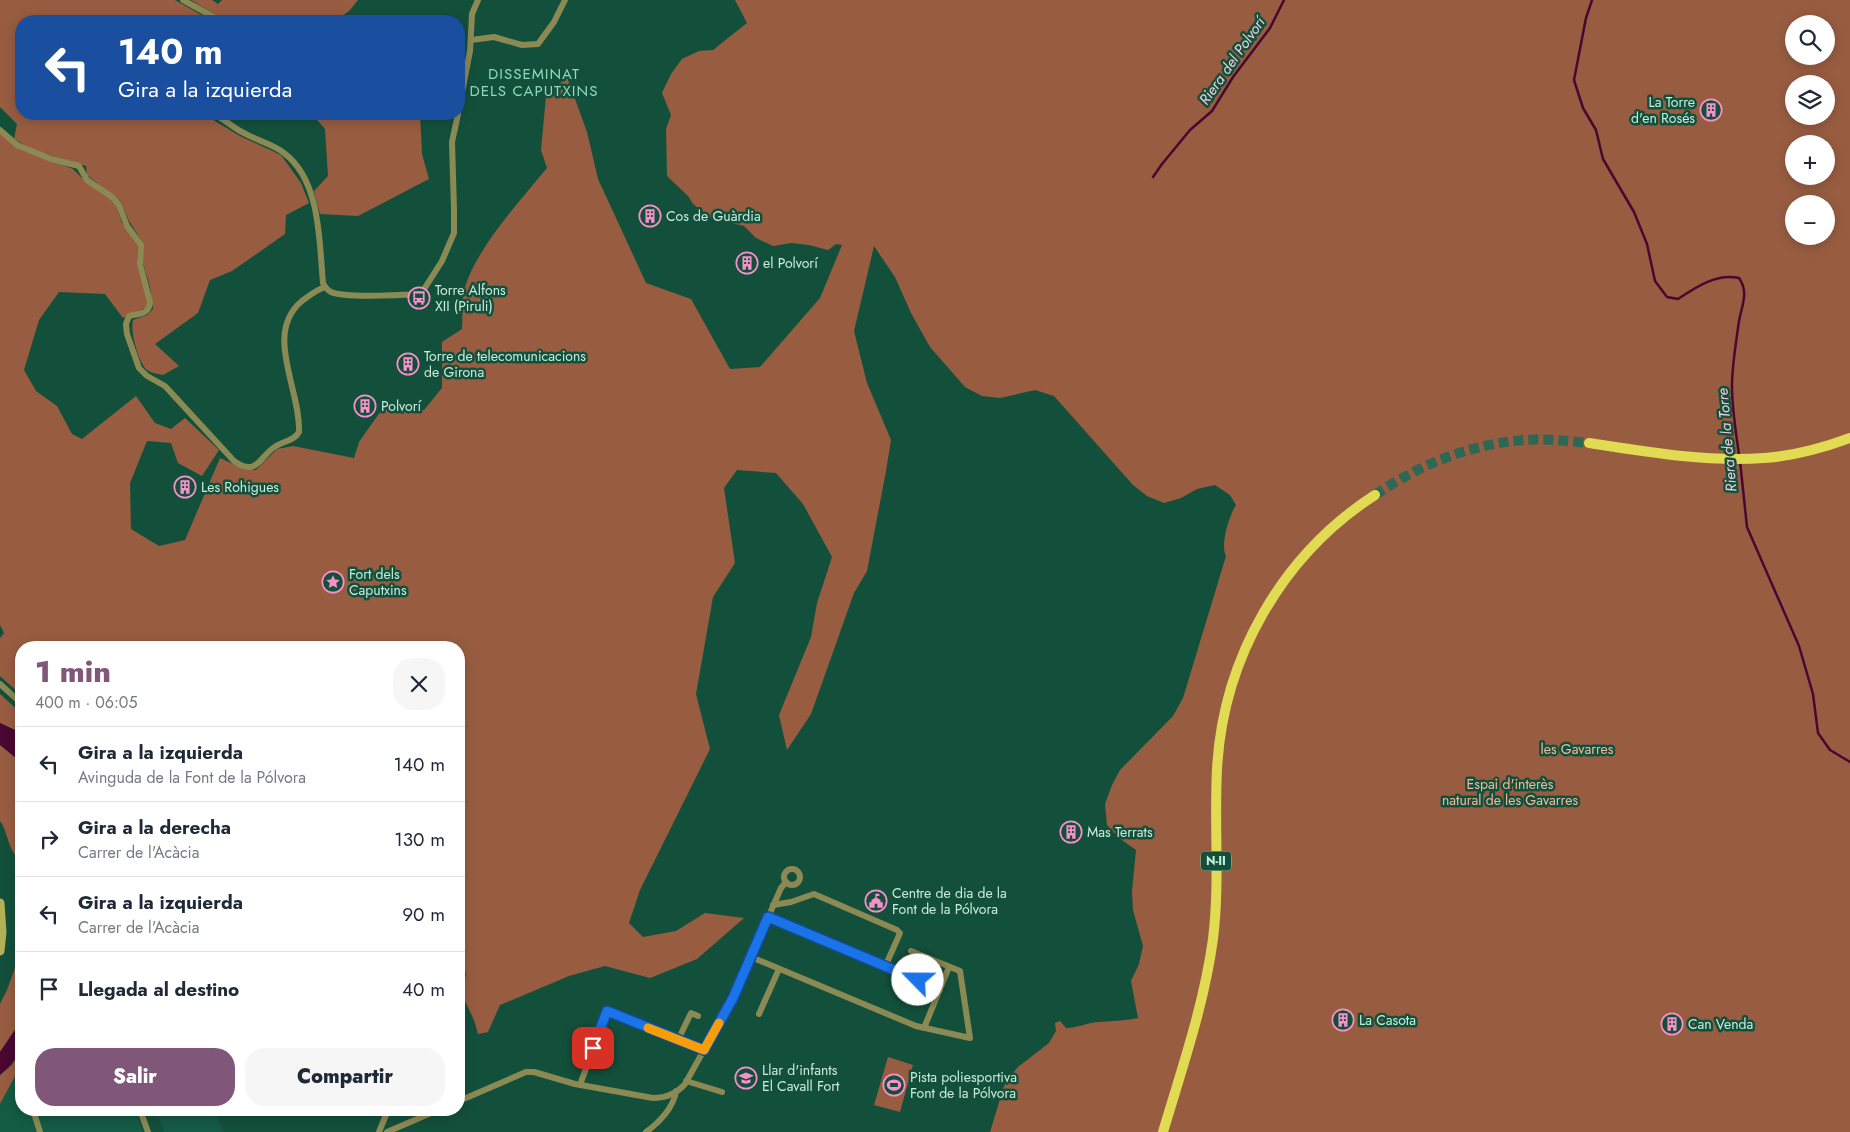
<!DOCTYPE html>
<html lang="es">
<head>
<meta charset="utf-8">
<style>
	:root { --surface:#fff; --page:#f6f6f7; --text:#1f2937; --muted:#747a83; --line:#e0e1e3; --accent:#815779 }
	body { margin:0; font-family:Jost,sans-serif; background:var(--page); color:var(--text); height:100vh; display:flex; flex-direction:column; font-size:19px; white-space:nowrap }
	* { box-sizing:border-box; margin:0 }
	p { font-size:16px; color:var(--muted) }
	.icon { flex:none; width:28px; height:28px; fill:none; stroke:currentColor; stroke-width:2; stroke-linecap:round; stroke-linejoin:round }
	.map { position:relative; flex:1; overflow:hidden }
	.side { position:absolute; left:15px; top:641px; width:450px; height:475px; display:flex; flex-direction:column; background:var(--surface); border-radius:20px; box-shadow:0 2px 12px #0003 }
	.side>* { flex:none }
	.hud { position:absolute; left:15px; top:15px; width:450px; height:105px; border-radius:20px; box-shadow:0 2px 12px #0003; background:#1a4fa0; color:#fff; overflow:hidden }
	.fabs { position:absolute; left:1785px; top:15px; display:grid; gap:10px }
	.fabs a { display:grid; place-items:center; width:50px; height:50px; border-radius:50%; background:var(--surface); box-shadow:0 2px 12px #0003; font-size:25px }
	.pin { position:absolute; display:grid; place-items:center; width:42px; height:42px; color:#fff; margin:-21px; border-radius:10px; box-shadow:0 2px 8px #0006 }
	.me { position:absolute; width:55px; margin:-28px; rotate:293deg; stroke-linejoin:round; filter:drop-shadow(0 0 4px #0008) }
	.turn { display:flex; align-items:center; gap:18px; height:105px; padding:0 20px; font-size:22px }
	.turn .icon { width:65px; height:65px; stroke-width:2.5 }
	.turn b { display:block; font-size:35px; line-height:42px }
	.round { display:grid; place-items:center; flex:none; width:52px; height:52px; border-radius:20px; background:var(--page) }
	.overview { display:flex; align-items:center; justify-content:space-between; height:85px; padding:0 20px }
	h1 { font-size:30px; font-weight:800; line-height:38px; color:var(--accent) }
	.action { display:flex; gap:10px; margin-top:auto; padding:10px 20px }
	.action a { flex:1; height:58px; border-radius:20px; background:var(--accent); color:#fff; font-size:20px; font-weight:800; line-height:58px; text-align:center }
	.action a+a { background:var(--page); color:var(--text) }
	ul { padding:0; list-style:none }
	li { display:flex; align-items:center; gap:15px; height:75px; padding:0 20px; border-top:1px solid var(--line) }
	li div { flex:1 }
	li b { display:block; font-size:19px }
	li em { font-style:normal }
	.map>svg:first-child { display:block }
	.built { fill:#145b44 }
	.green { fill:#985d41; fill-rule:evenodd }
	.water { fill:#490732 }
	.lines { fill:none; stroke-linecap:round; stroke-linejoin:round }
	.stream { stroke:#490732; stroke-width:2.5 }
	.trunk-tunnel { stroke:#2e6754; stroke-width:10; stroke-dasharray:10 5; stroke-linecap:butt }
	.minor { stroke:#8c8a54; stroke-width:6 }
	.secondary { stroke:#b4b056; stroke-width:9 }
	.trunk { stroke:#e1da53; stroke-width:10 }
	.route-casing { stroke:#114b97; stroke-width:12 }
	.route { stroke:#1a73e8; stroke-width:9 }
	.slow { stroke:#f59e0b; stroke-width:9 }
	.labels { text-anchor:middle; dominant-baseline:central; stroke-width:5; stroke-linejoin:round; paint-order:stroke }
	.shield { fill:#13503c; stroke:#92bdac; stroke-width:1 }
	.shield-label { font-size:12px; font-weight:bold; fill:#c8ecdc }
	.poi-label { font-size:14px; fill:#c8ecdc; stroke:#13503c; text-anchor:start }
	.park-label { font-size:14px; fill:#f7b99c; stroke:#13503c }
	.water-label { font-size:15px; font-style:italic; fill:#f6cce1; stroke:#13503c }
	.neighbourhood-label { font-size:15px; letter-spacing:1px; fill:#8dd9b9; stroke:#13503c }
</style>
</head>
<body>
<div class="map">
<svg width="1850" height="1132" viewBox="0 0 1850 1132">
	<rect width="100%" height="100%" fill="#13503c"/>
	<!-- built -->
	<g class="built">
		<path d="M21 1065V1110H135L143 1132H0V1104Z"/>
		<path d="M156 1110H214L224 1132H164Z"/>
	</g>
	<!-- green -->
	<g class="green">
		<path d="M0 0H175L212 21H21V114H203L240 136 281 155 301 183 309 203 286 215 285 234 232 271 210 280 198 313 155 344 179 366 163 375C158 374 151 373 147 370 138 362 130 331 133 320L147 315 153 309 150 287 143 263V243L129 221 121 202 87 175 86 166C62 159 34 152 14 139L17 124 0 107Z"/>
		<path d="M191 0H212L218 4 222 0H358L350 10 336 21H226Z"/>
		<path d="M735 0H1850V1132H990L1004 1086 1008 1079 1018 1067 1049 1043 1056 1031 1055 1023 1060 1021 1066 1028C1077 1028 1087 1023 1098 1022 1111 1021 1125 1021 1138 1018L1131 981 1139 964 1143 946 1133 910 1132 891 1136 850 1119 838 1107 825 1105 804 1112 785 1120 770 1173 716 1183 698 1226 556C1220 545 1229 516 1236 505L1230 495 1215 485 1197 489 1181 498 1164 503 1147 496 1133 485 1054 396 1035 390 1000 398 982 396 965 387 930 347 911 313 895 277 874 246 854 331 867 383 891 440 886 471 867 571 854 593 811 714 787 750 779 715 811 637 817 603 832 557 803 504 776 473 737 470 724 488 735 563 713 597 696 694 710 749 640 890 629 923 643 937 676 931 705 913 744 918 697 959 650 978 605 966 569 976 500 1005 488 1032 478 1034 474 1020 462 995 466 974 463 966 459 964V648H21V695L0 676V638L4 633 0 625V133L18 148 73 169 85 181 110 199 117 207 122 223 138 244 137 261 147 300V307L123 318 105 294 59 292 39 320 24 370 36 391 57 406 72 434 82 439 136 396 155 423 171 429 185 418 219 450 202 476 178 463 171 443 147 441 130 483 131 529 159 546 185 540 220 458 246 470H256L277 449 293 446 354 458 359 442 383 408 424 410 442 388V342L462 329C463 316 461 300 465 287 478 246 520 201 547 168L541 150 546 96 567 77 587 132 598 179 646 283 691 299 730 369 760 367 820 298 842 245 836 244 828 250 809 245 791 243 773 246 756 238 744 226 711 218 693 204 688 196 667 176 666 129 671 115 662 93 671 74 682 59 699 51 713 50 747 23ZM1794 24H1826V56H1794ZM1794 84H1826V116H1794ZM1794 144H1826V176H1794ZM1794 204H1826V236H1794Z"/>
		<path d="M312 114H420L422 154 429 179 358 216 320 214 314 191 328 176 325 129Z"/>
		<path d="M0 694 21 713V733L0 723Z"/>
		<path d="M0 745 21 762V860C7 851 9 833 0 821Z"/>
		<path d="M17 967 21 969V1021L0 1052V1004L7 990 15 968Z"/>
		<path d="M21 1048V1065L0 1104V1075L12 1065Z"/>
		<path d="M888 1057 913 1065 900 1112 874 1105Z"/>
	</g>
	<!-- water -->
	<g class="water">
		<path d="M0 723 21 733V762L0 745Z"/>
		<path d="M21 1021C21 1049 22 1056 0 1075V1052Z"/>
	</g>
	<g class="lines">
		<!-- stream -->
		<g class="stream">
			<path d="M1592 0 1586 18 1574 80 1583 108 1596 130 1603 159 1634 212 1647 244 1655 281 1667 297 1678 299C1696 287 1717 273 1739 278 1749 292 1742 305 1739 321 1736 343 1732 365 1732 386 1732 410 1736 432 1739 455"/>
			<path d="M1153 177 1162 164 1190 130 1212 111 1233 77 1270 28 1284 0"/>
			<path d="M1740 461 1747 527 1799 646 1813 694 1818 733 1830 750 1850 762"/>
		</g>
		<!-- trunk-tunnel -->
		<path class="trunk-tunnel" d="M1375 495C1419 465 1470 444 1524 440 1545 438 1567 441 1589 443"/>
		<!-- minor -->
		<g class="minor">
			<path d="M183 0 221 21"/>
			<path d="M471 40 494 37 522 45 538 44 554 22 565 0"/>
			<path d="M459 108 470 51 472 14 478 0"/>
			<path d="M213 114C225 119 234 129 246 134 258 141 273 144 284 153 321 181 319 241 323 283 325 287 327 290 331 292 344 298 403 295 421 294L442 261 454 233V210L452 142 458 114"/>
			<path d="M0 130 17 145 51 159 79 166 87 180 112 197 119 205 127 226 141 245 140 264 150 302C149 315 139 313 129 316L126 324 127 334 139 368 147 376 165 386 234 461C258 478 260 455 276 446 284 441 294 441 299 432 301 390 263 333 302 301 310 295 316 290 325 287"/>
			<path d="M0 684 21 703"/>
			<circle cx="792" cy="877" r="8"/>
			<path d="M773 905 791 902 814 894 897 930 900 933 885 967"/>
			<path d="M768 917 940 990"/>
			<path d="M751 957 916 1026 970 1038 960 971 911 951"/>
			<path d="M759 1014 779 969"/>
			<path d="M459 1026 461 1032 459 1035"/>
			<path d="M924 1028 949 967"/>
			<path d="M678 1040 691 1013 698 1016"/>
			<path d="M686 1081 722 1092"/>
			<path d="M580 1085 607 1011 704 1050"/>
			<path d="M459 1101 526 1072H534L575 1084 653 1098C665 1098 677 1093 685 1084L733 998 781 888 786 882"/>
			<path d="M33 1110 40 1132"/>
			<path d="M140 1110 148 1132"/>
			<path d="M379 1132 388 1110"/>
			<path d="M387 1132 438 1110"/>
			<path d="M646 1132C659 1123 674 1107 676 1091"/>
		</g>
		<!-- secondary -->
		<path class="secondary" d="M0 903 2 932 0 951"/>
		<!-- trunk -->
		<g class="trunk">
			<path d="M1589 443C1647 452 1705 462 1764 458 1793 456 1823 448 1850 438"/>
			<path d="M1163 1132C1182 1068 1204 1005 1213 939 1220 883 1214 825 1217 769 1223 658 1282 555 1375 495"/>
		</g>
	</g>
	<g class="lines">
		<!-- route casing -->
		<g class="route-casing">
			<path id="route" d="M593 1048 607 1011 704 1050 733 998 768 917 918 980"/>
		</g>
		<!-- route -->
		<use href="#route" class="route"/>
		<!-- slow -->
		<path class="slow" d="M648 1028 704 1050 719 1023"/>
	</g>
	<!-- icons -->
	<defs>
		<g id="building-ring" transform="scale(1.125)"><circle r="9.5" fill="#13503c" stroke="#f990ca" stroke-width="1.5"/><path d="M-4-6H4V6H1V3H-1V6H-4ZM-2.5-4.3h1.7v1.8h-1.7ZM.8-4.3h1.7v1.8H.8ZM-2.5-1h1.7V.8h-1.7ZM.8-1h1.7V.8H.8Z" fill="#f990ca"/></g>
		<g id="bus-ring" transform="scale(1.125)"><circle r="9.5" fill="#13503c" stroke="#f990ca" stroke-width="1.5"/><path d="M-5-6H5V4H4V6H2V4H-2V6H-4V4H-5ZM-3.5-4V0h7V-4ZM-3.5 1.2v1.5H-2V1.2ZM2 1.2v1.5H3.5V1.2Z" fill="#f990ca"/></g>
		<g id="sight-ring" transform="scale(1.125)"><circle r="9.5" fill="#13503c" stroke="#f990ca" stroke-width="1.5"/><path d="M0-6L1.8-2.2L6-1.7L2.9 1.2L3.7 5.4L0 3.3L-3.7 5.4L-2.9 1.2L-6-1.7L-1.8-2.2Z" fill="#f990ca"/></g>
		<g id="civic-ring" transform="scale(1.125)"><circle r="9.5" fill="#13503c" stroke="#f990ca" stroke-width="1.5"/><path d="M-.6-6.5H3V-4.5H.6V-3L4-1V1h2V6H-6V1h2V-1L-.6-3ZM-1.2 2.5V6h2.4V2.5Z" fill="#f990ca"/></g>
		<g id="school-ring" transform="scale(1.125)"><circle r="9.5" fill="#13503c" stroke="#f990ca" stroke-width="1.5"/><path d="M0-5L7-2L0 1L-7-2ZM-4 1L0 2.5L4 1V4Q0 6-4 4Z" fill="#f990ca"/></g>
		<g id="stadium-ring" transform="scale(1.125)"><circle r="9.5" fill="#13503c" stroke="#f990ca" stroke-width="1.5"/><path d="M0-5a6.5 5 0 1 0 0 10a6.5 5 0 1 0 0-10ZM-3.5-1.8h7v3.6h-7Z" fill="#f990ca"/></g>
	</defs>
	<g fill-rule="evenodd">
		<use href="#building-ring" x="1711" y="110"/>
		<use href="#building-ring" x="650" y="216"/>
		<use href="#building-ring" x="747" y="263"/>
		<use href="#bus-ring" x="419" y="298"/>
		<use href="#building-ring" x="408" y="364"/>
		<use href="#building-ring" x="365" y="406"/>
		<use href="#building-ring" x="185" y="487"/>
		<use href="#sight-ring" x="333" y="582"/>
		<use href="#building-ring" x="1071" y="832"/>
		<use href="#civic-ring" x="876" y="901"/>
		<use href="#building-ring" x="1343" y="1020"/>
		<use href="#building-ring" x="1672" y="1024"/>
		<use href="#school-ring" x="746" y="1078"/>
		<use href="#stadium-ring" x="894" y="1085"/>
	</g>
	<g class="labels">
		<!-- shield labels -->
		<rect class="shield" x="1201" y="851.5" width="30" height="19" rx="4"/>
		<g class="shield-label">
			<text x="1216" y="861">N-II</text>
		</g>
		<!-- poi labels -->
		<g class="poi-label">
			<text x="1695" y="102" text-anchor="end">La Torre<tspan x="1695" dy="16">d'en Rosés</tspan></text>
			<text x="666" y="216">Cos de Guàrdia</text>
			<text x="763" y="263">el Polvorí</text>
			<text x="435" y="290">Torre Alfons<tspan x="435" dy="16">XII (Piruli)</tspan></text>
			<text x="424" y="356">Torre de telecomunicacions<tspan x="424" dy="16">de Girona</tspan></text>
			<text x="381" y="406">Polvorí</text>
			<text x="201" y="487">Les Rohigues</text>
			<text x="349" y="574">Fort dels<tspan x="349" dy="16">Caputxins</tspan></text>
			<text x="1087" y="832">Mas Terrats</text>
			<text x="892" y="893">Centre de dia de la<tspan x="892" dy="16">Font de la Pólvora</tspan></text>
			<text x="1359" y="1020">La Casota</text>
			<text x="1688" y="1024">Can Venda</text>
			<text x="762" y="1070">Llar d'infants<tspan x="762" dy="16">El Cavall Fort</tspan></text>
			<text x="910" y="1077">Pista poliesportiva<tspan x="910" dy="16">Font de la Pólvora</tspan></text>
		</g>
		<!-- park labels -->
		<g class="park-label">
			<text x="1577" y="749">les Gavarres</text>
			<text x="1510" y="784">Espai d'interès<tspan x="1510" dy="16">natural de les Gavarres</tspan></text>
		</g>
		<!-- water labels -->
		<g class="water-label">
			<text transform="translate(1232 61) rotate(-55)">Riera del Polvorí</text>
			<text transform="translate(1727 440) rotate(-95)">Riera de la Torre</text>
		</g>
		<!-- neighbourhood labels -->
		<g class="neighbourhood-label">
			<text x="534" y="74">DISSEMINAT<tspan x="534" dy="17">DELS CAPUTXINS</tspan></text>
		</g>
	</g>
</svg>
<div class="fabs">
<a><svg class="icon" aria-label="search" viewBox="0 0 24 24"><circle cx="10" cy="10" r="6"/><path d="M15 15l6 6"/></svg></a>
<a><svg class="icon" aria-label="layers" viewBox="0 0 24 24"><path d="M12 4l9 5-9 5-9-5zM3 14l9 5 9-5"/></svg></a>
<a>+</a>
<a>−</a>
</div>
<div class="pin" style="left:593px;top:1048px;background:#d93025"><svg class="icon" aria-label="arrive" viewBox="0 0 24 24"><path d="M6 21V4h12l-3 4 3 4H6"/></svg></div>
<svg class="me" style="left:918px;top:980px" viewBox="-20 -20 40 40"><circle r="19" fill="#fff"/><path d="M0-13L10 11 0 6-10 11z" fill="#1a73e8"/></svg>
<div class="hud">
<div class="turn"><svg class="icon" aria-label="left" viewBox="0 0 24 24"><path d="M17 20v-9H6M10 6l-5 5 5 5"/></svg><div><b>140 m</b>Gira a la izquierda</div></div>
</div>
<section class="side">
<div class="overview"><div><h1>1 min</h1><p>400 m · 06:05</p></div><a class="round"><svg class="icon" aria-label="close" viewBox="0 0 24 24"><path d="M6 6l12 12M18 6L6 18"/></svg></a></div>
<ul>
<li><svg class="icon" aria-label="left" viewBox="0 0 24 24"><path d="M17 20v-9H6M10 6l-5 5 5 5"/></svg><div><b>Gira a la izquierda</b><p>Avinguda de la Font de la Pólvora</p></div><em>140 m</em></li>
<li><svg class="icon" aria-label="right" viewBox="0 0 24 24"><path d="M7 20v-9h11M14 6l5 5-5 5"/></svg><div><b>Gira a la derecha</b><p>Carrer de l'Acàcia</p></div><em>130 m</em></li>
<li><svg class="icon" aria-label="left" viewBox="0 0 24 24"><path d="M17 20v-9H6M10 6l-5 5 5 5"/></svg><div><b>Gira a la izquierda</b><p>Carrer de l'Acàcia</p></div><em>90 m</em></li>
<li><svg class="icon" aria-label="arrive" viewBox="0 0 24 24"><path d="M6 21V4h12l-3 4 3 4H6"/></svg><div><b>Llegada al destino</b></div><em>40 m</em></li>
</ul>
<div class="action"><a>Salir</a><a>Compartir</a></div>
</section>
</div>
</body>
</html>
